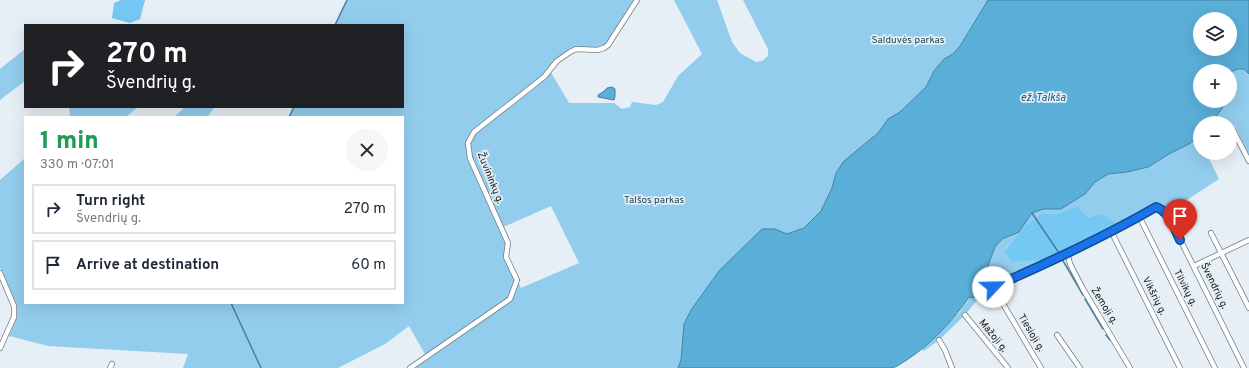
<!DOCTYPE html>
<html lang="en">
<head>
<meta charset="utf-8">
<style>
	:root { --surface:#fff; --page:#f6f6f7; --text:#1f2937; --muted:#747a83; --line:#e0e1e3 }
	body { margin:0; font-family:Overpass,sans-serif; background:var(--page); color:var(--text); height:100vh; display:flex; flex-direction:column; font-size:15px; white-space:nowrap }
	* { box-sizing:border-box; margin:0 }
	p { font-size:13px; color:var(--muted) }
	.icon { flex:none; width:22px; height:22px; fill:none; stroke:currentColor; stroke-width:2; stroke-linecap:round; stroke-linejoin:round }
	.map { position:relative; flex:1; overflow:hidden }
	.drawer { position:absolute; left:24px; top:116px; width:380px; height:188px; display:flex; flex-direction:column; background:var(--surface); border-radius:0px; box-shadow:0 4px 16px #0002 }
	.drawer>* { flex:none }
	.guide { position:absolute; left:24px; top:24px; width:380px; height:84px; border-radius:0px; box-shadow:0 4px 16px #0002; background:#202124; color:#fff; overflow:hidden }
	.fabs { position:absolute; left:1193px; top:12px; display:grid; gap:8px }
	.fabs a { display:grid; place-items:center; width:44px; height:44px; border-radius:50%; background:var(--surface); box-shadow:0 4px 16px #0002; font-size:20px }
	.pin { position:absolute; display:grid; place-items:center; width:34px; height:34px; color:#fff; margin:-41px -17px; border-radius:50% 50% 50% 0; rotate:-45deg; box-shadow:0 0 4px #0007 }
	.pin .icon { rotate:45deg }
	.me { position:absolute; width:44px; margin:-22px; rotate:66deg; stroke-linejoin:round; filter:drop-shadow(0 0 3px #0008) }
	.turn { display:flex; align-items:center; gap:14px; height:84px; padding:0 16px; font-size:18px }
	.turn .icon { width:52px; height:52px; stroke-width:2.5 }
	.turn b { display:block; font-size:28px; line-height:34px }
	.round { display:grid; place-items:center; flex:none; width:42px; height:42px; border-radius:21px; background:var(--page) }
	.head { display:flex; align-items:center; justify-content:space-between; height:68px; padding:0 16px }
	h1 { font-size:24px; font-weight:800; line-height:30px; color:#1e9e55 }
	ul { padding:0; list-style:none }
	li { display:flex; align-items:center; gap:12px; height:50px; margin:0 8px 6px; padding:0 8px; border:2px solid var(--line); border-radius:0px }
	li div { flex:1 }
	li b { display:block; font-size:15px }
	li em { font-style:normal }
	.map>svg:first-child { display:block }
	.green { fill:#92cded; fill-rule:evenodd }
	.forest { fill:#74c8f3 }
	.water { fill:#5aafd9; stroke:#4582a0; fill-rule:evenodd }
	.lines { fill:none; stroke-linecap:round; stroke-linejoin:round }
	.stream { stroke:#4582a0; stroke-width:1.5 }
	.street-casing { stroke:#727c81; stroke-width:6 }
	.street { stroke:#fff; stroke-width:4.5 }
	.route-casing { stroke:#114b97; stroke-width:10 }
	.route { stroke:#1a73e8; stroke-width:7 }
	.labels { text-anchor:middle; dominant-baseline:central; stroke-width:3.5; stroke-linejoin:round; paint-order:stroke }
	.park-label { font-size:10px; fill:#214659; stroke:#e5eff5 }
	.street-label { font-size:10px; fill:#15181a; stroke:#e5eff5 }
	.water-label { font-size:11px; font-style:italic; fill:#185a77; stroke:#e5eff5 }
</style>
</head>
<body>
<div class="map">
<svg width="1249" height="368" viewBox="0 0 1249 368">
	<rect width="100%" height="100%" fill="#e5eff5"/>
	<!-- green -->
	<g class="green">
		<path d="M347 0H637L604 48 575 49 549 69 569 103H614L622 109 630 107 632 102 656 105 663 102 678 76 702 54 674 0H717L732 42 740 53 756 62 762 61 768 56V49L743 0H988L960 46 953 54 944 59 934 71 926 87 900 112 888 119 878 133 844 161 836 173 832 188 821 211 804 228 787 234 775 229 728 262 719 271 691 310 684 324 681 360 678 368H407L425 354 409 326 385 344 338 368H183L188 354 48 346 9 336 15 322 17 313 16 306 12 294 0 268V180L25 158V303H403V117H289L294 107H403V25H335ZM551 206 579 263 521 288 506 257 508 243 501 228Z"/>
		<path d="M25 49V81L0 100V69Z"/>
		<path d="M1238 69H1244L1249 74V155L1235 126 1230 129V123H1213L1224 105V101H1230V72Z"/>
		<path d="M69 107H138L126 117H70Z"/>
		<path d="M185 107H215L207 117H174Z"/>
		<path d="M1200 136V153H1206L1219 179 1167 213 1156 207 993 287 982 294 965 315 939 340 924 351 921 350 959 313 970 297 979 289 995 247 1002 239 1016 233 1022 228 1032 213 1043 209H1061L1085 194 1095 182 1108 174 1127 172 1148 167 1169 154 1189 144ZM1060 213 1087 217 1103 214 1004 250 1041 214Z"/>
	</g>
	<!-- forest -->
	<g class="forest">
		<path d="M121 0H145L140 19 130 23 112 18 114 3Z"/>
		<path d="M1078 207 1087 217 1103 214 1116 224 1045 260 1012 261 1004 251 1027 225 1041 214 1060 213Z"/>
	</g>
	<!-- water -->
	<g class="water">
		<path d="M988 0H1249V74L1244 69H1238L1230 72 1200 71V101H1224V105L1212 123H1200V136L1189 144 1169 154 1148 167 1127 172 1108 174 1095 182 1085 194 1061 209H1043L1032 213 1019 232 1002 239 995 247 979 289 973 298 969 297C952 323 924 351 897 366L893 368H678L681 360 684 324 691 310 719 271 762 229H775L787 234 804 228 821 211 832 188 836 173 844 161 878 133 888 119 900 112 926 87 934 71 944 59 953 54 960 46ZM1200 19H1230V49H1200Z"/>
		<path d="M612 87 615 89V97L614 100 598 97V95L603 92 607 88Z"/>
	</g>
	<g class="lines">
		<!-- stream -->
		<g class="stream">
			<path d="M335 25 347 0"/>
			<path d="M289 117 294 107"/>
			<path d="M1032 213 1059 253"/>
			<path d="M1062 259 1083 295"/>
			<path d="M1085 299 1103 329"/>
			<path d="M231 303 261 368"/>
			<path d="M1106 335 1110 340"/>
		</g>
		<!-- street casing -->
		<g class="street-casing">
			<g id="street">
				<path d="M1233 130 1249 161"/>
				<path d="M1139 216 1215 368"/>
				<path d="M1111 231 1180 368"/>
				<path d="M1211 233 1249 308"/>
				<path d="M1067 252 1070 264 1083 289 1130 368"/>
				<path d="M1194 266 1249 240"/>
				<path d="M0 273 14 306V317L0 348"/>
				<path d="M965 315 1008 368"/>
				<path d="M1057 335 1080 368"/>
				<path d="M939 340 945 350 952 368"/>
				<path d="M110 368 112 364"/>
				<path d="M410 368 510 299 517 280 506 257 508 243 470 158 468 143 474 132 544 77 557 61 570 52 576 49 598 50 604 48 608 45 637 0"/>
				<path d="M1041 368 993 287 1041 266 1096 239 1157 207 1163 209 1167 213 1244 368"/>
			</g>
		</g>
		<!-- street -->
		<use href="#street" class="street"/>
	</g>
	<g class="lines">
		<!-- route casing -->
		<g class="route-casing">
			<path id="route" d="M993 287C1048 263 1104 237 1156 207 1170 212 1174 228 1180 240"/>
		</g>
		<!-- route -->
		<use href="#route" class="route"/>
	</g>
	<g class="labels">
		<!-- park labels -->
		<g class="park-label">
			<text x="908" y="40">Salduvės parkas</text>
			<text x="654" y="200">Talšos parkas</text>
		</g>
		<!-- street labels -->
		<g class="street-label">
			<text transform="translate(490 178) rotate(68)">Žuvininkų g.</text>
			<text transform="translate(1214 286) rotate(64)">Švendrių g.</text>
			<text transform="translate(1185 288) rotate(63)">Tilvikų g.</text>
			<text transform="translate(1154 296) rotate(63)">Vikšrių g.</text>
			<text transform="translate(1104 306) rotate(58)">Žemoji g.</text>
			<text transform="translate(1031 333) rotate(59)">Tiesioji g.</text>
			<text transform="translate(993 336) rotate(51)">Mažoji g.</text>
		</g>
		<!-- water labels -->
		<g class="water-label">
			<text x="1043" y="98">ež. Talkša</text>
		</g>
	</g>
</svg>
<div class="fabs">
<a><svg class="icon" aria-label="layers" viewBox="0 0 24 24"><path d="M12 4l9 5-9 5-9-5zM3 14l9 5 9-5"/></svg></a>
<a>+</a>
<a>−</a>
</div>
<div class="pin" style="left:1180px;top:240px;background:#d93025"><svg class="icon" aria-label="arrive" viewBox="0 0 24 24"><path d="M6 21V4h12l-3 4 3 4H6"/></svg></div>
<svg class="me" style="left:993px;top:287px" viewBox="-20 -20 40 40"><circle r="19" fill="#fff"/><path d="M0-13L10 11 0 6-10 11z" fill="#1a73e8"/></svg>
<div class="guide">
<div class="turn"><svg class="icon" aria-label="right" viewBox="0 0 24 24"><path d="M7 20v-9h11M14 6l5 5-5 5"/></svg><div><b>270 m</b>Švendrių g.</div></div>
</div>
<section class="drawer">
<div class="head"><div><h1>1 min</h1><p>330 m · 07:01</p></div><a class="round"><svg class="icon" aria-label="close" viewBox="0 0 24 24"><path d="M6 6l12 12M18 6L6 18"/></svg></a></div>
<ul>
<li><svg class="icon" aria-label="right" viewBox="0 0 24 24"><path d="M7 20v-9h11M14 6l5 5-5 5"/></svg><div><b>Turn right</b><p>Švendrių g.</p></div><em>270 m</em></li>
<li><svg class="icon" aria-label="arrive" viewBox="0 0 24 24"><path d="M6 21V4h12l-3 4 3 4H6"/></svg><div><b>Arrive at destination</b></div><em>60 m</em></li>
</ul>
</section>
</div>
</body>
</html>
